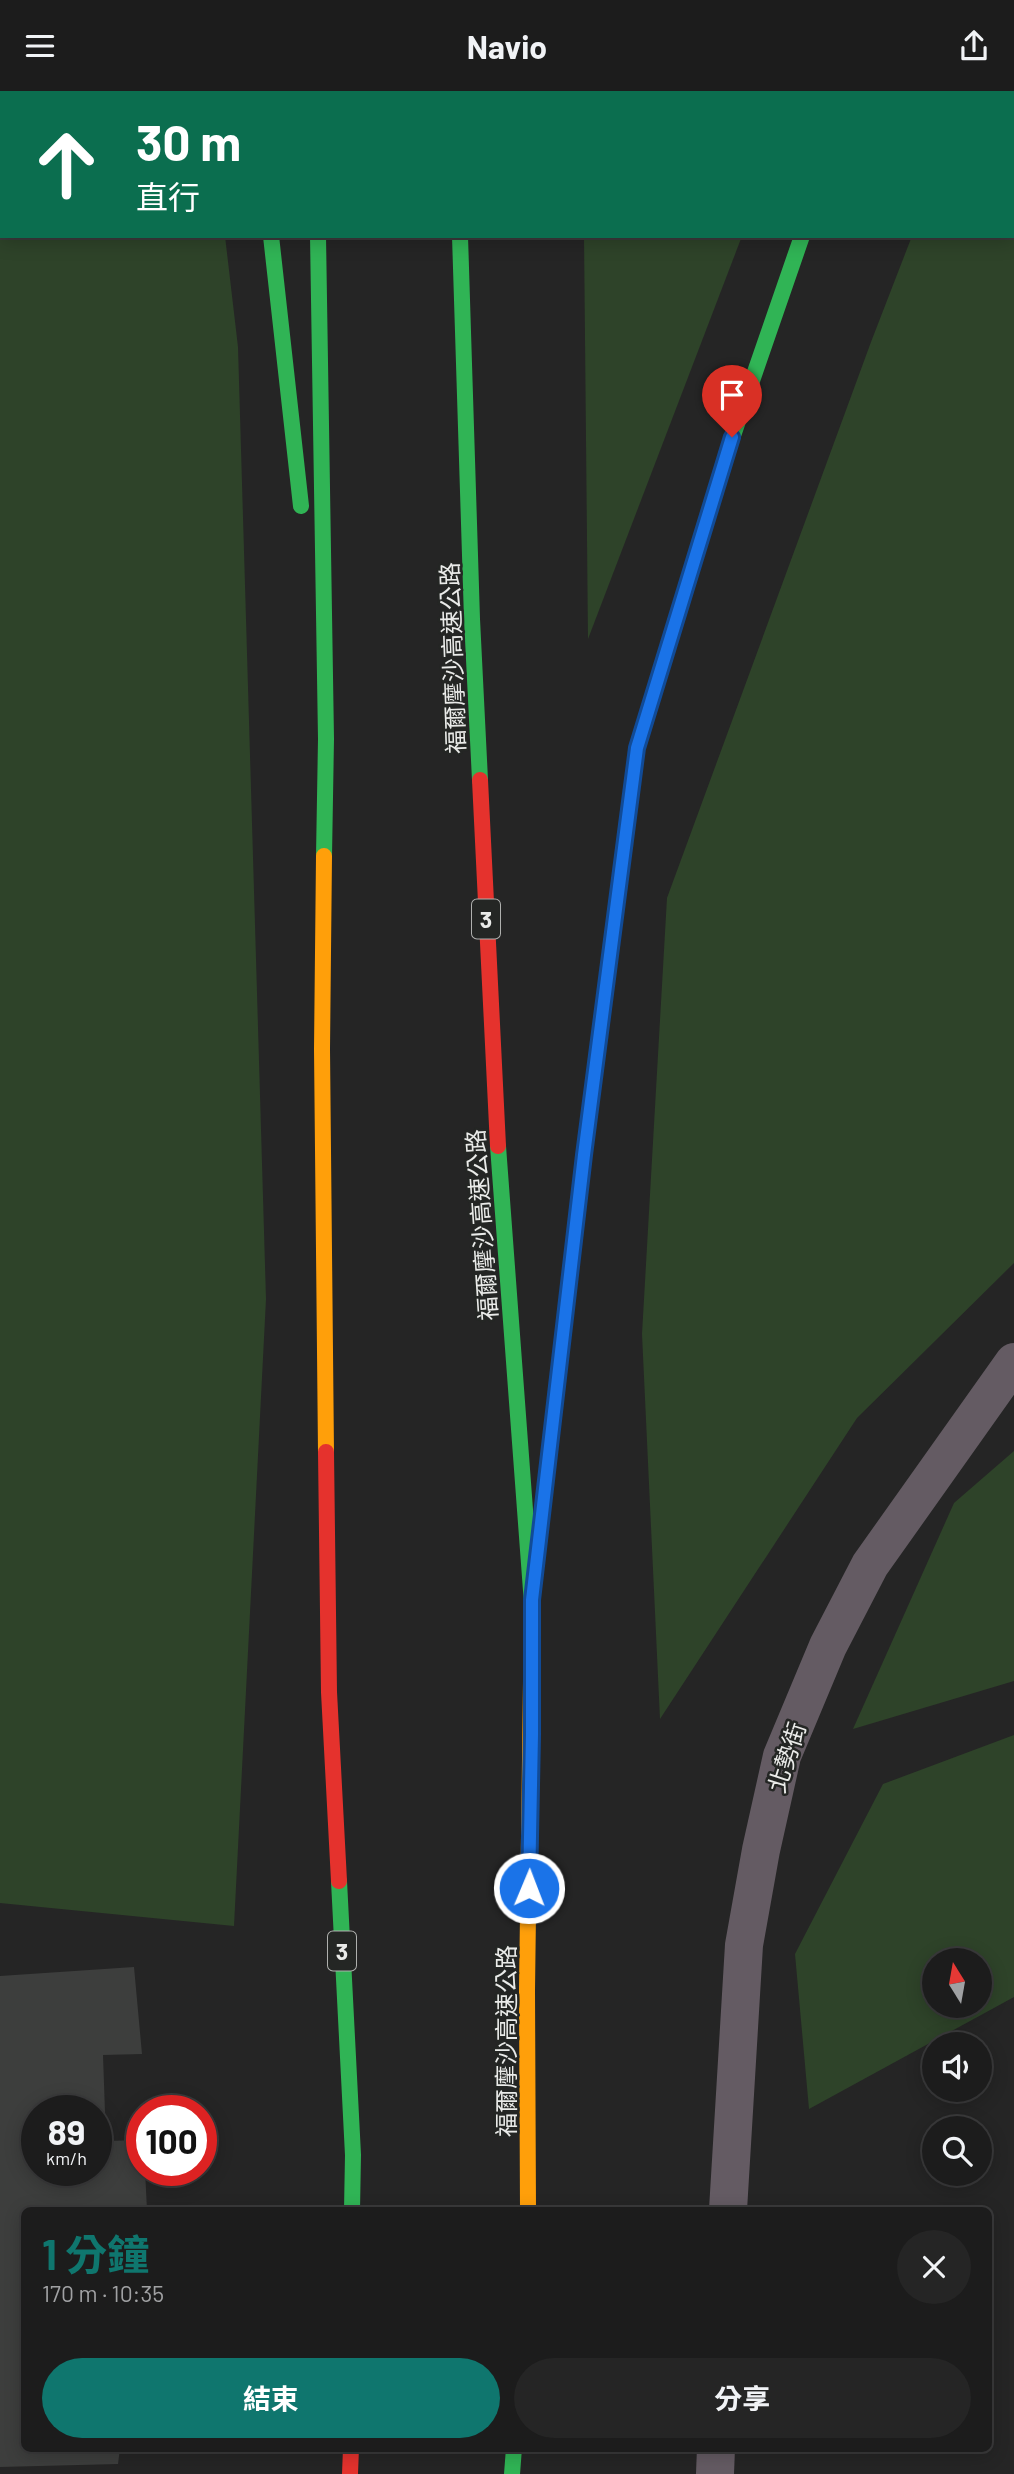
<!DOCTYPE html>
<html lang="zh-TW">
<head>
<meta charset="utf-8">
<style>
	:root { --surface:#1c1c1c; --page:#252525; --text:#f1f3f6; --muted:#a0a1a3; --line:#3a3a3b; --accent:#0f766e }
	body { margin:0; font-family:Barlow,"Noto Sans TC",sans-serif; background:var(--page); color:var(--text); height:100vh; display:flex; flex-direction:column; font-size:26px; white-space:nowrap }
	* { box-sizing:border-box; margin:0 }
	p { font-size:23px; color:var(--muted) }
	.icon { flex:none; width:38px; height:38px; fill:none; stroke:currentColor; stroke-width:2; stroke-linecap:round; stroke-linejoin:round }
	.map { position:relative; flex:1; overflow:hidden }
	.side { position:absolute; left:21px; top:2116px; width:971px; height:245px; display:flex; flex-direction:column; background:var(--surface); border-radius:10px; box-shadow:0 4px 18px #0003,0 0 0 2px var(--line) }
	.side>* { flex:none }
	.banner { position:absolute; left:0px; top:0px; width:1015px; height:147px; box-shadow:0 4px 18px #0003,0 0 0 2px var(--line); background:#0b6e4f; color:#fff; overflow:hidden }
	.needle { width:46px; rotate:349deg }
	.buttons { position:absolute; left:922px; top:1857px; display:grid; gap:14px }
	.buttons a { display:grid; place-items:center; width:70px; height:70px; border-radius:50%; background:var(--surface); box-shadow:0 4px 18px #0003,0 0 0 2px var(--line); font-size:35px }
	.speed { position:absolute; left:21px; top:2004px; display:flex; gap:14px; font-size:35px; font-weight:700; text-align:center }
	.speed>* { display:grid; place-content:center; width:91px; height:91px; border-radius:50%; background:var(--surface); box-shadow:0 4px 18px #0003,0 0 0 2px var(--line); line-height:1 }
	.speed small { font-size:18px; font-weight:400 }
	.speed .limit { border:10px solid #d22; background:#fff; color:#111 }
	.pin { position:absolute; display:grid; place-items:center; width:60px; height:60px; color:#fff; margin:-72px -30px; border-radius:50% 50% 50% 0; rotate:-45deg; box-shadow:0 0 7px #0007 }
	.pin .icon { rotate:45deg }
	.me { position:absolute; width:77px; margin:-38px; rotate:1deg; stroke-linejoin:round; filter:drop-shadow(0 0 5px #0008) }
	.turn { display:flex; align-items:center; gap:24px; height:147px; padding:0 21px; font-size:32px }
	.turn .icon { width:91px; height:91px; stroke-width:2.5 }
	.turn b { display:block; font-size:49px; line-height:60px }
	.round { display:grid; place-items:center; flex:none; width:74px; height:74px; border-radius:37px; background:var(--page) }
	.headline { display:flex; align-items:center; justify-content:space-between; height:119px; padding:0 21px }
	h1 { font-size:42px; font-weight:700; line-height:52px; color:var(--accent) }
	.cta { display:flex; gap:14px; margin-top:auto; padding:14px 21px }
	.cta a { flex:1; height:80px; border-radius:42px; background:var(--accent); color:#fff; font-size:28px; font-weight:700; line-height:80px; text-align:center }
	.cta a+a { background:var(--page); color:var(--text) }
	header { display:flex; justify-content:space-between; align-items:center; height:91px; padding:0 21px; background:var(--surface); font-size:32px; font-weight:700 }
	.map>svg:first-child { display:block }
	.green { fill:#2e4329; fill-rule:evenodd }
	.building { fill:#3d3e3d; fill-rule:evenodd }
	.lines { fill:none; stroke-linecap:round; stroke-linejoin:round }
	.street { stroke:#645b63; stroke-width:38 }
	.fast { stroke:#30b455; stroke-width:16 }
	.slow { stroke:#ff9f0a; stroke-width:16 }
	.jam { stroke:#e5322d; stroke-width:16 }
	.route-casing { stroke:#114b97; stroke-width:18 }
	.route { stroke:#1a73e8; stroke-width:12 }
	.labels { text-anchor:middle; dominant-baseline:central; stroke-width:5; stroke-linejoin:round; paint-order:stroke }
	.shield { fill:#242624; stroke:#afb0ae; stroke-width:2 }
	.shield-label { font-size:23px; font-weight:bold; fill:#eaebe9 }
	.street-label { font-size:24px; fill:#eaebe9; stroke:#242624 }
</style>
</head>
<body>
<header><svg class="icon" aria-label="menu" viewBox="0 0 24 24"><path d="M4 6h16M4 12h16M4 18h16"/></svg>Navio<svg class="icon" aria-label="share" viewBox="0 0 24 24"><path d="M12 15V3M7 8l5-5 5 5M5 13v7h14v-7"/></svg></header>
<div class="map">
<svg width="1014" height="2383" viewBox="0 0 1014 2383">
	<rect width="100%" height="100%" fill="#252525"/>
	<!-- green -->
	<g class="green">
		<path d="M0 0H208V2H2V145H225L238 256 266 1208 234 1835 0 1812Z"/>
		<path d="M583 0H798L797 2H583Z"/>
		<path d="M970 0H1014V1172L857 1327 660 1628 642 1243 667 807 871 251 912 145H1013V2H969Z"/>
		<path d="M584 145H742L588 548Z"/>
		<path d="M1014 1360V1590L853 1638 954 1412Z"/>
		<path d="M1014 1644V1906L809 2018 795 1863 883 1693ZM980 1869V1914H934V1869Z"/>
	</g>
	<!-- building -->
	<path class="building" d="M134 1876 142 1963 103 1964 106 2050 142 2049V2079H145L147 2119H24V2357H120L118 2373 0 2376V1885ZM37 2020H96V2079H37Z"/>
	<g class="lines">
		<!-- street -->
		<g class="street">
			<path d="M728 2119 744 1854 761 1759 782 1665 828 1555 870 1474 1014 1271"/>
			<path d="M715 2383 716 2357"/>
		</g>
		<!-- fast -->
		<g class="fast">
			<path d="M455 0 456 2"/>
			<path d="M271 145 301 415"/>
			<path d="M318 145 326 648 324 765"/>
			<path d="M460 145 472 528 480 689"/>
			<path d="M727 362 802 145"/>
			<path d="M498 1055 532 1513"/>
			<path d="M542 1424 584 1064 624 756"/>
			<path d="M339 1790 353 2064 352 2119"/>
			<path d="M512 2383 514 2357"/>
		</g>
		<!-- slow -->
		<g class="slow">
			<path d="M255 0V2"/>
			<path d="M316 0V2"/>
			<path d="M853 2 854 0"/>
			<path d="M324 765 322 958 326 1361"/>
			<path d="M528 2119 527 1900 532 1513"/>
		</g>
		<!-- jam -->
		<g class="jam">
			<path d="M480 689 498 1055"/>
			<path d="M624 756 637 657 727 362"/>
			<path d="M326 1361 329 1601 339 1790"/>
			<path d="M350 2383 351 2357"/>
		</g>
	</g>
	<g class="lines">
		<!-- route casing -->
		<g class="route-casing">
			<path id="route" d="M529 1797 532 1643V1509L584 1064 637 657 732 346"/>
		</g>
		<!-- route -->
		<use href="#route" class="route"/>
	</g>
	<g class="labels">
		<!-- shield labels -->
		<g class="shield">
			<rect x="472" y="808.5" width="28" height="39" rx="5"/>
			<rect x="328" y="1840.5" width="28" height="39" rx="5"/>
		</g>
		<g class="shield-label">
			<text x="486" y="828">3</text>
			<text x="342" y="1860">3</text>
		</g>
		<!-- street labels -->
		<g class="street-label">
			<text transform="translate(452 567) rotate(-92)">福爾摩沙高速公路</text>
			<text transform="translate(481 1134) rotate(-94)">福爾摩沙高速公路</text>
			<text transform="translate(786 1666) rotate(-72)">北勢街</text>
			<text transform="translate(505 1950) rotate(-90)">福爾摩沙高速公路</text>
		</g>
	</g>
</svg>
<div class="buttons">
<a><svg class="needle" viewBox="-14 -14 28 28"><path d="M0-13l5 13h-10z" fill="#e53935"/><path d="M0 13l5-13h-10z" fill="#a0a1a3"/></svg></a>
<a><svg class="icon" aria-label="sound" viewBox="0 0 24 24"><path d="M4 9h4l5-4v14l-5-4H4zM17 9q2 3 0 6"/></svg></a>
<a><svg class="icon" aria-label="search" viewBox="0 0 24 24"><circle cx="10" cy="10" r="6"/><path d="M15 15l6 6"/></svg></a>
</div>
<div class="speed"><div>89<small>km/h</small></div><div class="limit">100</div></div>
<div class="pin" style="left:732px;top:346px;background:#d93025"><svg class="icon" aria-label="arrive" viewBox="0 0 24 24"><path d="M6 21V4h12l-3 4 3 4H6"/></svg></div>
<svg class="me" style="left:529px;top:1797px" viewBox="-20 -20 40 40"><circle r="17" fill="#1a73e8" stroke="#fff" stroke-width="3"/><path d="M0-11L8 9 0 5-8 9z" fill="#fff"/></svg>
<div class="banner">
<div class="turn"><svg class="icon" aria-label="ahead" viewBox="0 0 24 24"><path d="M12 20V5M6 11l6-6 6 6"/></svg><div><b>30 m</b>直行</div></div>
</div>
<section class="side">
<div class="headline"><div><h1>1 分鐘</h1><p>170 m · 10:35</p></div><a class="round"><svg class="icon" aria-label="close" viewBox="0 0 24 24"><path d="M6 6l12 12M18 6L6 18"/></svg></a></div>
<div class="cta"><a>結束</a><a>分享</a></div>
</section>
</div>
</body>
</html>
